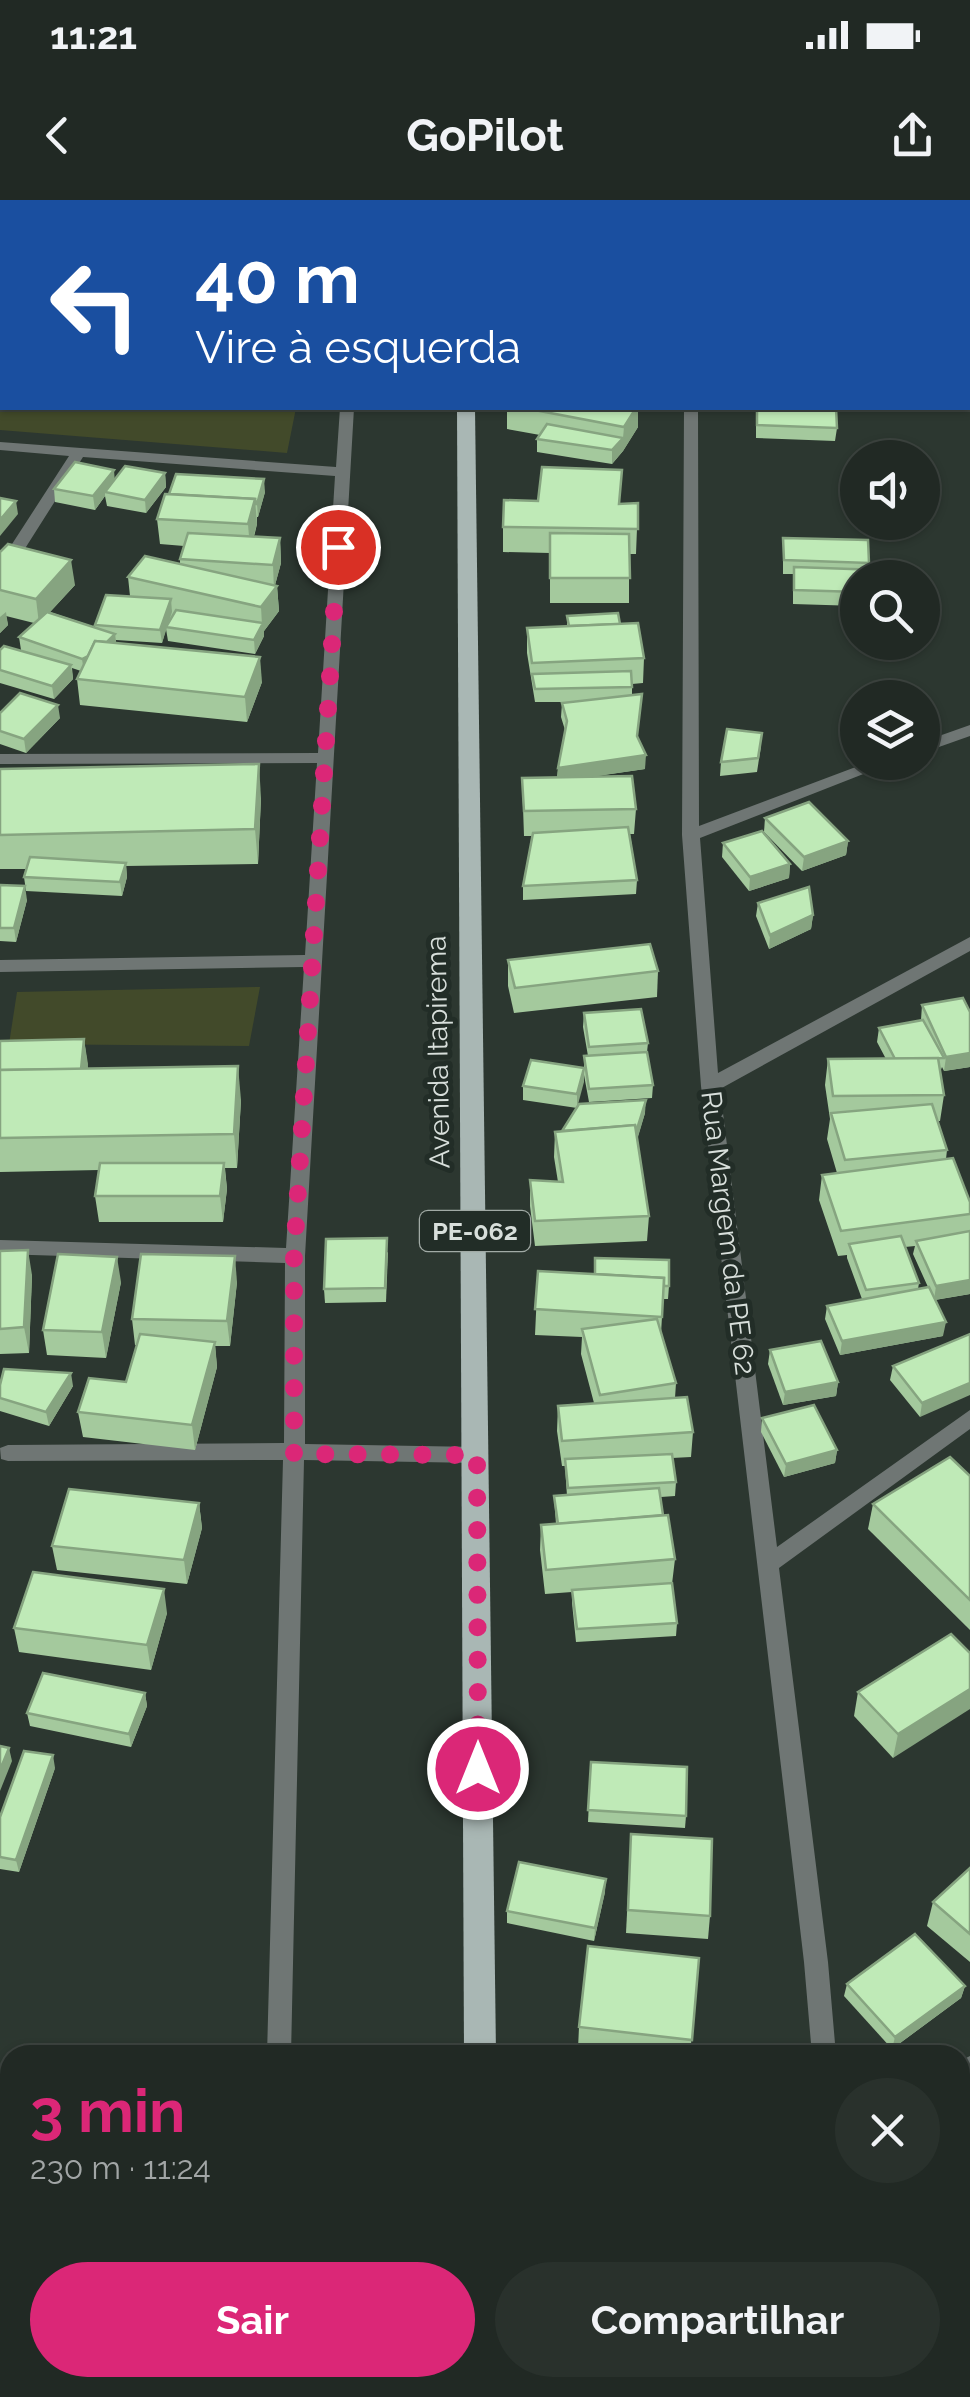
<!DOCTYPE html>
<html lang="pt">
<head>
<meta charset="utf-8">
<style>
	:root { --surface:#212924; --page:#29312c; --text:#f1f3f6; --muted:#a2a6a6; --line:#3e4541; --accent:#db2777 }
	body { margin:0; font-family:Raleway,sans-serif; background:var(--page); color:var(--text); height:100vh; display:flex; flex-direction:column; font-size:38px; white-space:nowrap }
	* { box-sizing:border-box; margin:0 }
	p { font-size:32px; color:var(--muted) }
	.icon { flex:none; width:55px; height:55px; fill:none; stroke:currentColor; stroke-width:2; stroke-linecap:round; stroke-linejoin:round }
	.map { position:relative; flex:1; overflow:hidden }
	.side { position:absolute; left:0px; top:1845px; width:970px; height:352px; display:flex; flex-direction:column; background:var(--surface); border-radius:30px 30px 0 0; box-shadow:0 2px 8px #0004,0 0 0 2px var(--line) }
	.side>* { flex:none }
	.guide { position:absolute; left:0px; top:0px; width:970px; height:210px; box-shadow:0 2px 8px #0004,0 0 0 2px var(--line); background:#1a4fa0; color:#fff; overflow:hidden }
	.buttons { position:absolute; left:840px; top:240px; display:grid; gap:20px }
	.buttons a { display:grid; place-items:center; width:100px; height:100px; border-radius:50%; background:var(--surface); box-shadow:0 2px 8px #0004,0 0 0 2px var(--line); font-size:50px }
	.pin { position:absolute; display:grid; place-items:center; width:85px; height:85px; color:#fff; margin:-42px; border:5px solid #fff; border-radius:50%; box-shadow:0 2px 10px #0007 }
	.me { position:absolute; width:110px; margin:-55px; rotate:0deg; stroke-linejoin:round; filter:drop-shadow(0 0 8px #0008) }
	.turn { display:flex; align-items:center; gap:35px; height:210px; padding:0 30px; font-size:45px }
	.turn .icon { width:130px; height:130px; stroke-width:2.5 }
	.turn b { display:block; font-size:70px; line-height:85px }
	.round { display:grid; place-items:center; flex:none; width:105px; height:105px; border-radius:52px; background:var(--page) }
	.summary { display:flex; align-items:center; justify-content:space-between; height:170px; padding:0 30px }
	h1 { font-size:60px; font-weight:700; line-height:75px; color:var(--accent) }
	.button { display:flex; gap:20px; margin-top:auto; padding:20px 30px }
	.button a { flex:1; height:115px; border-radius:60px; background:var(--accent); color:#fff; font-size:40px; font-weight:700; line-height:115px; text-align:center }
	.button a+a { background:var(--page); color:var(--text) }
	.status { display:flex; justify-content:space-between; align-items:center; height:70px; padding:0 50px; background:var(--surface); direction:ltr }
	.status svg { height:28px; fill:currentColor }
	header { display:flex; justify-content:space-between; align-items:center; height:130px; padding:0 30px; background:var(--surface); font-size:45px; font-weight:700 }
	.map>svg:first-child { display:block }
	.green { fill:#424a2a }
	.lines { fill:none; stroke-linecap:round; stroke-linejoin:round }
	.minor { fill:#6f7674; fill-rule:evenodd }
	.primary { fill:#a9b7b4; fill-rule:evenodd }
	.wall { fill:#a4c99d; fill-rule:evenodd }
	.shaded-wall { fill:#86a480 }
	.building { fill:#bfeab7; stroke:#86a480; stroke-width:2.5 }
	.route { stroke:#db2777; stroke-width:18; stroke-dasharray:0 32.4 }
	.labels { text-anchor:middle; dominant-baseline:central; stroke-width:10; stroke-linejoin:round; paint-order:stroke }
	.shield { fill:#222d27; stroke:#a1aaa5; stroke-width:2.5 }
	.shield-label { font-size:25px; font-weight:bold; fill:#d8dfdb }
	.street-label { font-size:28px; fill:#d8dfdb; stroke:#222d27 }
</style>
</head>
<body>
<div class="status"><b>11:21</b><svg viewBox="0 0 49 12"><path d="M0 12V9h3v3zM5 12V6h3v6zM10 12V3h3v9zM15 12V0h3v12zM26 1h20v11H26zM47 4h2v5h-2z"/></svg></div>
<header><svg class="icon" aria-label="back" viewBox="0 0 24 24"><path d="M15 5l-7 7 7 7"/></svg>GoPilot<svg class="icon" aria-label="share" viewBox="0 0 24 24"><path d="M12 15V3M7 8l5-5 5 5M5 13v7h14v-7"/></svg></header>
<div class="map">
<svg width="970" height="2197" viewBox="0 0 970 2197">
	<rect width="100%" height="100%" fill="#2c3730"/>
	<!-- green -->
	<g class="green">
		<path d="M0 112 2 208H296L287 253 0 230Z"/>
		<path d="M260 787 249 846 9 844 17 792Z"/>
	</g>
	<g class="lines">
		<!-- minor -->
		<g class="minor">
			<path d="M0 0H8L0 6Z"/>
			<path d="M673 0H687V2H674Z"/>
			<path d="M955 0H969L970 2 968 5Z"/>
			<path d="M968 13 970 14V29L968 28Z"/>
			<path d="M0 73 2 74V82H0Z"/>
			<path d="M340 208H354L305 1056V1244L477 1247 484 1249 487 1255 484 1261 477 1263 304 1260 291 1855H267L283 1260 8 1261 1 1259 0 1248 8 1245 284 1243 285 1063 0 1054V1040L286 1048 304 767 0 772V760L305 755 317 563 0 564V554L318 553 335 276 83 257 19 358 11 363 3 358 69 256 0 250V242L336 267Z"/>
			<path d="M684 208H698L699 626 869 562H894L700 638 718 873 970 737V751L720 889 777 1347 970 1210V1229L779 1368 828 1762 836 1855H812L804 1762 701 886 682 635Z"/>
			<path d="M970 525V536L922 553V542Z"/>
			<path d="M970 1856V1883L960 1888V1861Z"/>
			<path d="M257 2188H283L282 2197H256Z"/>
			<path d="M850 2188H876L877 2197H851Z"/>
		</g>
		<!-- primary -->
		<g class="primary">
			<rect x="458" y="0" width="16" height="2"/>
			<path d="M457 208H475L496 1855H464Z"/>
			<path d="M469 2188H503L504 2197H470Z"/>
		</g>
	</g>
	<!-- wall -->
	<g class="wall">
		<path d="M34 0H124L123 2H33Z"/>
		<path d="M507 208H638V227L623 251 612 264 537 252V239L540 235 507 229Z"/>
		<path d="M756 208 837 228 835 241 756 238Z"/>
		<path d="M165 273 166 287 146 313 107 306 105 296 95 310 55 302 54 289Z"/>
		<path d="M265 292 258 317H257V324L254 337 280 338 281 363 275 385 277 386 279 411 264 431V436L255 454 168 441 166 429 162 443 116 440V443L262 482 247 522 80 505 77 479 81 471 72 468 73 479 54 499 0 483V450H21L19 437 34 423 6 416 8 425 0 433V352L75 385 50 412 95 427V425L130 396 128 377 180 364V359L184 346 160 344 157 319Z"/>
		<path d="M638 303 636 354H629V403H550V353L503 352V327L620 304Z"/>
		<path d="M783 338 869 363 868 369 858 378V406L793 404V374H783Z"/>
		<path d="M567 416 620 424 644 458 643 483 632 484V495L638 538 645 569 589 577 636 609 634 634H630L637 680 636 694 523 700V686L532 636H524L522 578H557L558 568 565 530 561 517 562 503 575 502H535L527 453V428L567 426Z"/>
		<path d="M0 513 60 518 26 553 0 544Z"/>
		<path d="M761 546 757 572 720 576 721 562Z"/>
		<path d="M0 569 261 598 258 664 126 666 127 677 122 696 26 691 24 677 26 669H0Z"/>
		<path d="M765 618 848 641 846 655 802 671 764 632Z"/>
		<path d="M723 643 790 664 789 678 749 691 722 657Z"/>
		<path d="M0 685 27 700 16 742 0 741Z"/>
		<path d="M758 703 813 715 811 729 769 749 756 716Z"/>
		<path d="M508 760 658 771 657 797 514 813 508 786Z"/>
		<path d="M922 805 970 812V867L944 871 942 867 940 872 944 895 940 921H937L947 950 946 959 970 1002V1094L935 1100 943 1136 840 1155 825 1119 827 1106 862 1099 847 1058V1055L838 1056 819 1000 822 975 837 973 827 939 830 919 825 885 828 859H886L877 842 879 828 921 820ZM915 1046 913 1054 928 1087 918 1089 919 1083 905 1047Z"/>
		<path d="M584 813 648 843 647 852 653 885 652 898 589 902 584 875 577 907 645 913 637 939 649 1016 647 1041 535 1046 530 1006V980L558 982 554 957 555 932 562 931 577 908 523 900V886L584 868V856H588L583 827Z"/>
		<path d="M84 839 88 869 241 900 237 968H225L227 989 223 1022H99L95 996 99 970 0 972V841Z"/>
		<path d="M0 1051 32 1075 29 1153 0 1154Z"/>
		<path d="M388 1052 386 1102 325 1103 324 1089Z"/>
		<path d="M538 1071 669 1086 668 1099H663L661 1134 676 1183 675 1198 693 1232 691 1257 672 1258 676 1282 675 1296 661 1297 663 1315 675 1359 672 1384 677 1423 676 1436 576 1442 572 1403V1392L545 1394 540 1350 541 1325 556 1324 554 1296H567L565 1266H562L557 1231 558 1206 594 1203 581 1154 582 1137 535 1135Z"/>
		<path d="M121 1082 106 1158 47 1155 43 1130Z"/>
		<path d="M237 1082 230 1146H215L217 1167 195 1250 83 1237 78 1212 126 1182 137 1145H135L132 1119Z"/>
		<path d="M970 1134 920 1217 890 1180 893 1166Z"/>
		<path d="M770 1150 838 1182 836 1196 783 1205 768 1164Z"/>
		<path d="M0 1185 73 1186 49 1226 0 1211Z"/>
		<path d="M762 1218 837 1250 835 1263 784 1277 761 1232Z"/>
		<path d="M970 1276V1430L868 1329 873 1304Z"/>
		<path d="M199 1303 202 1328 187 1384 57 1370 52 1346Z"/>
		<path d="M167 1413 151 1470 19 1452 14 1428Z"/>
		<path d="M970 1453 893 1558 854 1516 858 1492Z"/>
		<path d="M145 1493 147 1506 131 1547 30 1526 27 1513Z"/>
		<path d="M591 1562 686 1616 685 1628 588 1622Z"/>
		<path d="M55 1568 19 1672 0 1669V1617Z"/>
		<path d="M631 1634 710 1716 708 1739 626 1733Z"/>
		<path d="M970 1668V1762L927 1726 933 1702Z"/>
		<path d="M605 1692 594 1741 507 1723V1711Z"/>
		<path d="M699 1758 690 1855H543V1845L578 1849 579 1827Z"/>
		<path d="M847 1784 965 1786 961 1798 892 1849 844 1796Z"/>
		<path d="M970 1927V1974L960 1964V1936Z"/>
		<path d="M970 1999V2078L960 2068V2009Z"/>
		<path d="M10 2073V2162L0 2160V2097Z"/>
	</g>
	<!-- shaded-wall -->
	<g class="shaded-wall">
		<path d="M636 208H638V227L623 251 612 264V250L623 238 624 227Z"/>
		<path d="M114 270 115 283 105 292V296L95 310 93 296Z"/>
		<path d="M165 273 166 287 146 313 145 300Z"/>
		<path d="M264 279 265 292 258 317 257 304Z"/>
		<path d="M255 299 257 324 250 349 248 324Z"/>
		<path d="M16 301 18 314 0 336V320Z"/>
		<path d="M280 338 281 363 274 389 277 386 279 411 264 431V436L255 454 254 440 262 425 261 407 274 390 273 365Z"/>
		<path d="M71 360 75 385 39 424 36 399Z"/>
		<path d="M171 399 172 412 162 443 160 430Z"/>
		<path d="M6 412 8 425 0 433V417Z"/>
		<path d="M115 434 117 448 84 472 82 459Z"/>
		<path d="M260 457 262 482 247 522 245 497Z"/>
		<path d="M71 465 73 479 54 499 52 486Z"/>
		<path d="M58 505 60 518 26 553 24 539Z"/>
		<path d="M646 555 645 569 557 582 558 568Z"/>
		<path d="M259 564 261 598 258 664 255 629Z"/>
		<path d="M848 641 846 655 802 671 804 657Z"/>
		<path d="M126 663 127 677 122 696 120 682Z"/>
		<path d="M790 664 789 678 749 691 750 677Z"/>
		<path d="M25 686 27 700 16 742 14 728Z"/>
		<path d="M813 715 811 729 769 749 770 735Z"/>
		<path d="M84 839 88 864 85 901 81 875Z"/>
		<path d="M970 853V867L944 871 946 857Z"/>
		<path d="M238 866 241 900 237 968 234 934Z"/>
		<path d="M584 868V882L577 908V894Z"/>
		<path d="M646 900 645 913 634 951 635 937Z"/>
		<path d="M224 963 227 989 223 1022 220 996Z"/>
		<path d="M28 1050 32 1075 29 1153 24 1127Z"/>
		<path d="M235 1056 237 1082 230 1146 227 1121Z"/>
		<path d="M117 1057 121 1082 106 1158 102 1132Z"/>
		<path d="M970 1080V1094L934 1100 936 1086Z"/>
		<path d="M946 1122 943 1136 840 1155 842 1141Z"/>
		<path d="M215 1142 217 1167 195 1250 192 1225Z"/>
		<path d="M71 1173 73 1186 49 1226 46 1212Z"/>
		<path d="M838 1182 836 1196 783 1205 785 1192Z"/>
		<path d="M970 1183V1195L920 1217 922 1203Z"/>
		<path d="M837 1250 835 1263 784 1277 786 1264Z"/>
		<path d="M199 1303 202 1328 187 1384 184 1360Z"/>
		<path d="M164 1389 167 1413 151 1470 147 1445Z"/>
		<path d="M970 1489V1509L893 1558 898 1534Z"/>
		<path d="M145 1493 147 1506 131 1547 129 1534Z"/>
		<path d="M9 1548 12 1561 0 1591V1570Z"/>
		<path d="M53 1555 55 1568 19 1672 16 1660Z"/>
		<path d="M606 1679 605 1692 594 1741 595 1728Z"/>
		<path d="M965 1786 961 1798 892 1849 895 1837Z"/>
	</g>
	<!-- building -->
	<g class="building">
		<path d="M34 0H52L102 2H33Z"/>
		<path d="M549 0H636L637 2H549Z"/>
		<path d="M0 29 2 30V50H0Z"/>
		<path d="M524 208H636L624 227Z"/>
		<path d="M757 208H836L837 228 757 225Z"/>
		<path d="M547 224 623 238 612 250 537 239Z"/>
		<path d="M75 262 114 270 93 296 54 289Z"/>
		<path d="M125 266 165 273 145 300 105 292Z"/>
		<path d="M542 267 622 270 619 304 638 303V329L503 327 504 300 538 301Z"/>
		<path d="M176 274 264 279 257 304H256L255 299 169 294Z"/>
		<path d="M165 294 255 299 248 324 157 319Z"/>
		<path d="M0 298 16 301 0 320Z"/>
		<path d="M188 333 280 338 273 365 180 359Z"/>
		<path d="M550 333 629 334 630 378H550Z"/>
		<path d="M783 338 868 340 869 363 784 360Z"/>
		<path d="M8 344 71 360 36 399 0 390V352Z"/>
		<path d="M145 356 277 386 261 407 128 377Z"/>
		<path d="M794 367 879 370V378H858V392L794 390Z"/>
		<path d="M106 395 171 399 160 430 95 425Z"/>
		<path d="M176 410 263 423 254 440 166 427Z"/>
		<path d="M47 412 115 434 107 442 95 441 88 456 82 459 19 437Z"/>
		<path d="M618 413 620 424 569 426 567 416Z"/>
		<path d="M638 423 644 458 532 463 527 428Z"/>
		<path d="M95 441 260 457 245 497 77 479Z"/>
		<path d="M4 446 71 465 52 486 0 470V450Z"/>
		<path d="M631 471 632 487 535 489 532 474Z"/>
		<path d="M20 493 58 505 24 539 0 531V513Z"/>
		<path d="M642 494 637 536 646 555 558 568 567 521 562 503Z"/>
		<path d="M727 529 762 533 758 558 721 562Z"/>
		<path d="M259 564 255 629 0 635V569Z"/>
		<path d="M632 576 636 609 524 611 522 578Z"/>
		<path d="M809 602 848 641 804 657 765 618Z"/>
		<path d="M628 627 637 680 523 686 533 633Z"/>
		<path d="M762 631 790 664 750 677 723 643Z"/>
		<path d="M30 657 126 663 120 682 24 677Z"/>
		<path d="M0 685 25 686 14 728H0Z"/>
		<path d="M809 687 813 715 770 735 758 703Z"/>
		<path d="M650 744 658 771 515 788 508 760Z"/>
		<path d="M963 798 970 812V853L946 857 922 805Z"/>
		<path d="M641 809 648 843 589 847 584 813Z"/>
		<path d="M923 820 944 858 895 859 879 828Z"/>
		<path d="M84 839 81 869 0 870V841Z"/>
		<path d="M647 852 653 885 589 889 584 856Z"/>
		<path d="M938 858 944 895 833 896 828 859Z"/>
		<path d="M531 860 584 868 577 894 523 886Z"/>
		<path d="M238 866 234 934 0 938V870Z"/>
		<path d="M646 900 636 932 635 925 562 931 579 904Z"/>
		<path d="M932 904 947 950 845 960 831 913Z"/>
		<path d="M635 925 649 1016 535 1021 530 980 563 982 555 932Z"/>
		<path d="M953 958 970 1002V1014L841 1031 822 975Z"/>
		<path d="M100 963H224L220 996H95Z"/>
		<path d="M970 1031V1080L936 1086 916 1041Z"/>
		<path d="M901 1036 919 1083 866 1090 849 1044Z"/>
		<path d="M387 1038 385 1088 324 1089 326 1039Z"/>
		<path d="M28 1050 24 1127 0 1129V1051Z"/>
		<path d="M58 1054 117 1057 102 1132 43 1130Z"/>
		<path d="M141 1054 235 1056 227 1121 132 1119Z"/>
		<path d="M595 1058 669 1060V1086H664V1078L595 1074Z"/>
		<path d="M538 1071 664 1078 662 1117 535 1109Z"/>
		<path d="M929 1087 946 1122 842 1141 827 1106Z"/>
		<path d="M657 1119 676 1183 600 1195 582 1129Z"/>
		<path d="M140 1134 215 1142 192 1225 78 1212 89 1178 126 1182Z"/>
		<path d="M970 1134V1183L922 1203 893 1166Z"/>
		<path d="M821 1141 838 1182 785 1192 770 1150Z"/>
		<path d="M4 1169 71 1173 46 1212 0 1198V1185Z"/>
		<path d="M687 1197 693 1232 562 1241 558 1206Z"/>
		<path d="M814 1205 837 1250 786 1264 762 1218Z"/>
		<path d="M672 1254 676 1282 568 1288 565 1259Z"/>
		<path d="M950 1257 970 1276V1400L873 1304Z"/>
		<path d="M659 1288 663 1315 558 1324 554 1296Z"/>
		<path d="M69 1289 199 1303 184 1360 52 1346Z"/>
		<path d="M668 1315 675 1359 546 1370 541 1325Z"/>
		<path d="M33 1372 164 1389 147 1445 14 1428Z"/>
		<path d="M672 1383 677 1423 577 1429 572 1390Z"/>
		<path d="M951 1434 970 1453V1489L898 1534 858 1492Z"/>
		<path d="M43 1473 145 1493 129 1534 27 1513Z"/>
		<path d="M0 1546 9 1548 0 1570Z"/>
		<path d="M24 1551 53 1555 16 1660 0 1657V1617Z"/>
		<path d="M591 1562 687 1567 686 1616 588 1610Z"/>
		<path d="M631 1634 712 1639 710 1716 628 1710Z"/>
		<path d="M519 1662 606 1679 595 1728 507 1711Z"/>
		<path d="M970 1668V1734L933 1702Z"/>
		<path d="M915 1734 965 1786 895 1837 847 1784Z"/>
		<path d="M588 1746 699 1758 692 1840 579 1827Z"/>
		<path d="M543 1845 629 1855H550Z"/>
		<path d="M970 1927V1947L960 1937Z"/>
		<path d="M970 1999V2064L960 2054V2009Z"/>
		<path d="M8 2072 10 2073V2152L0 2150V2097Z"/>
		<path d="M614 2188H718L719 2197H614Z"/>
	</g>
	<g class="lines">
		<!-- route -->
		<path class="route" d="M338 347 294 1056V1254L477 1255 478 1569"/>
	</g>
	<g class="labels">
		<!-- shield labels -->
		<rect class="shield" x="420" y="1011" width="110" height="40" rx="8"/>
		<g class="shield-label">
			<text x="475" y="1031">PE-062</text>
		</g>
		<!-- street labels -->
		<g class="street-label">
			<text transform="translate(438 852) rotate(-91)">Avenida Itapirema</text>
			<text transform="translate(728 1033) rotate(83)">Rua Margem da PE 62</text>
		</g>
	</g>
</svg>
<div class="buttons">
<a><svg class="icon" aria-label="sound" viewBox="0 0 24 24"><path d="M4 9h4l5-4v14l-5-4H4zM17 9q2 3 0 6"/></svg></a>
<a><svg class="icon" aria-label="search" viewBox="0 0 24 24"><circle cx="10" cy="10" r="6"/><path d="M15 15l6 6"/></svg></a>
<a><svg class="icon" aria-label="layers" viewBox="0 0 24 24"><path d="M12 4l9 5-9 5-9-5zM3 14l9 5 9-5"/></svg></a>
</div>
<div class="pin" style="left:338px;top:347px;background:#d93025"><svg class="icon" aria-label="arrive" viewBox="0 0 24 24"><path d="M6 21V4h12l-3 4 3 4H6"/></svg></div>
<svg class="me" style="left:478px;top:1569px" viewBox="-20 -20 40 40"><circle r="17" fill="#db2777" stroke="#fff" stroke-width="3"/><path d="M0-11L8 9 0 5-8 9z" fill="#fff"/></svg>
<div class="guide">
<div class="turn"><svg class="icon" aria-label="left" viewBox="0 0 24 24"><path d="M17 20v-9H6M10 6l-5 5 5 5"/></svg><div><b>40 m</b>Vire à esquerda</div></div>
</div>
<section class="side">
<div class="summary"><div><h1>3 min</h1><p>230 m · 11:24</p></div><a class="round"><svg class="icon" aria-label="close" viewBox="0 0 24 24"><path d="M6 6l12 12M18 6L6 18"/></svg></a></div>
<div class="button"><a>Sair</a><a>Compartilhar</a></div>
</section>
</div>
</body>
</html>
